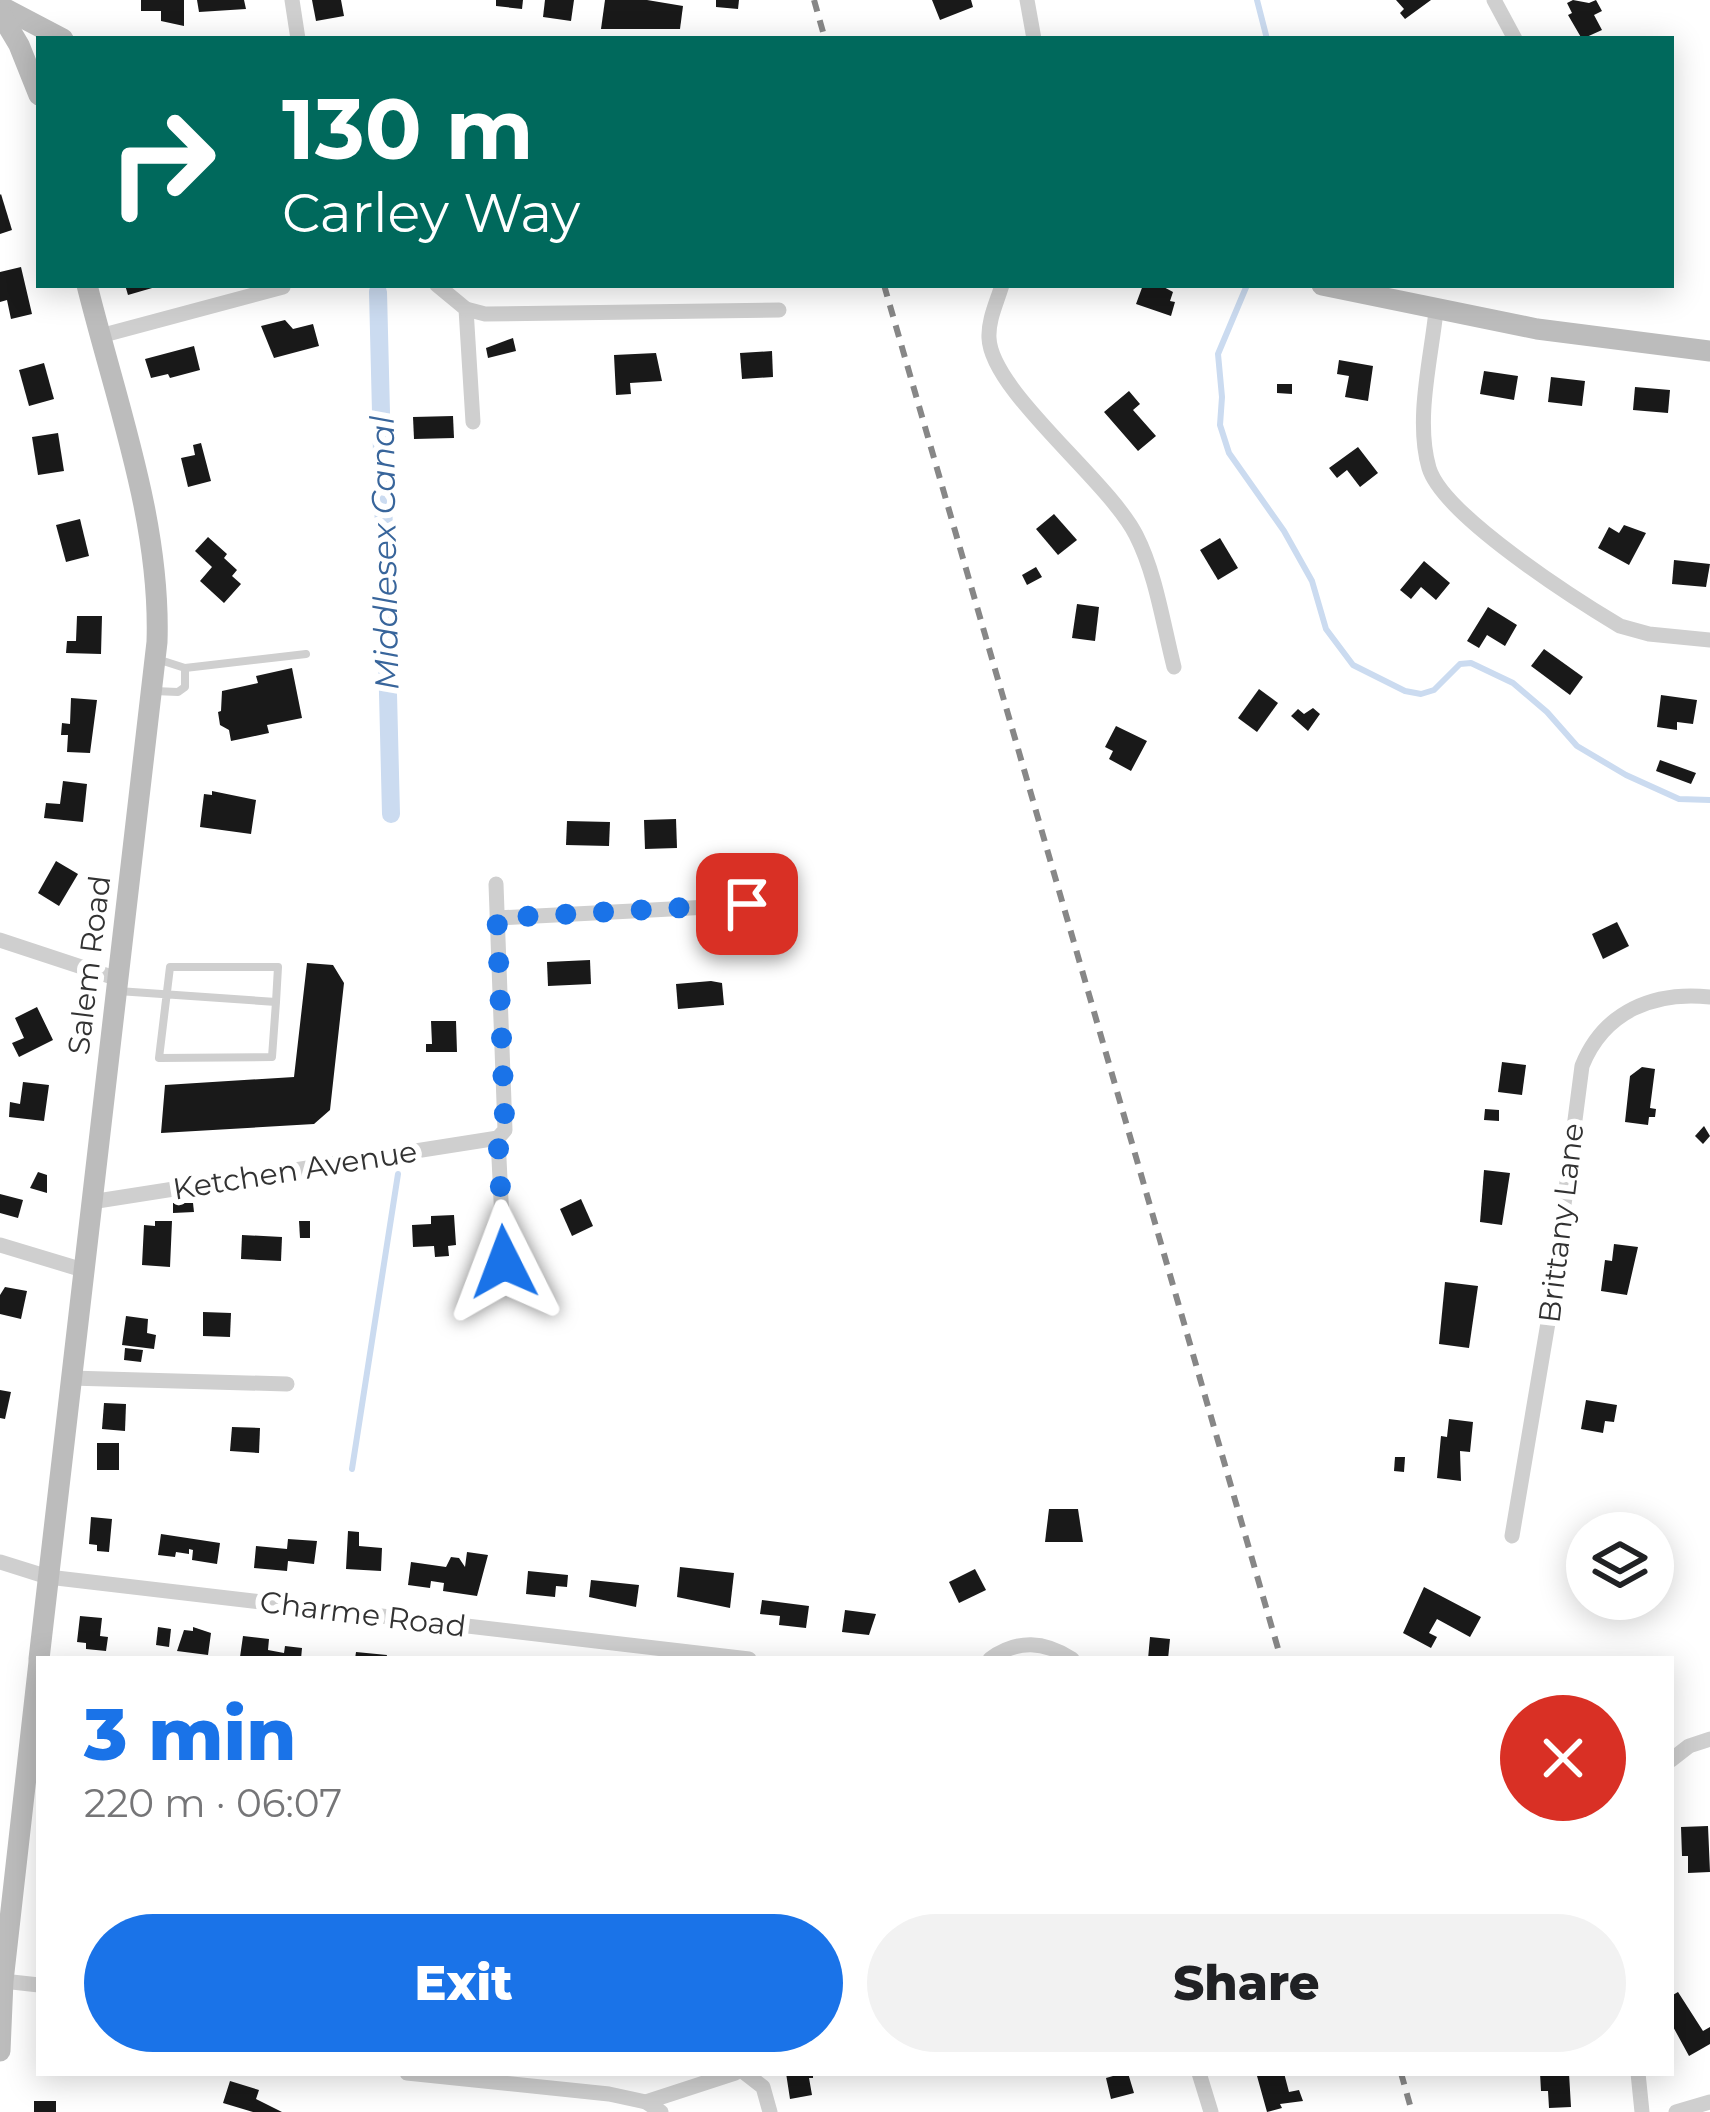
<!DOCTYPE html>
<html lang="en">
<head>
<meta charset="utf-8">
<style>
	:root { --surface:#fff; --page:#f2f2f2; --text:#202124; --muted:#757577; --accent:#1a73e8 }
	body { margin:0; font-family:Montserrat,sans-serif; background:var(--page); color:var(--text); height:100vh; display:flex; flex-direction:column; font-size:45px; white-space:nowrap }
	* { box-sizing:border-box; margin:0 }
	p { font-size:39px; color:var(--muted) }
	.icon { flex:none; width:66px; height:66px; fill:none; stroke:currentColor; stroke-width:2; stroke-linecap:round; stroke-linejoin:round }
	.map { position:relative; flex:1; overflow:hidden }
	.sheet { position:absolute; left:36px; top:1656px; width:1638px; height:420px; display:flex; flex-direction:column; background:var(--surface); border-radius:0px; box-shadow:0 6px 30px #0003 }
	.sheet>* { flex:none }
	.guide { position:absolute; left:36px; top:36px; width:1638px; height:252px; border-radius:0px; box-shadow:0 6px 30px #0003; background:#00695c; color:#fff; overflow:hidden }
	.fabs { position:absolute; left:1566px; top:1512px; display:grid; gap:24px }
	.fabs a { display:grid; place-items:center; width:108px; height:108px; border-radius:50%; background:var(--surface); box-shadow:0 6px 30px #0003; font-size:60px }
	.pin { position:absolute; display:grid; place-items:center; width:102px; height:102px; color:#fff; margin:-51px; border-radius:24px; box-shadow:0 6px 18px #0006 }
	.me { position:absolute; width:132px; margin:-66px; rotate:357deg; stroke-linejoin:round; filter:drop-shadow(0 0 9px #0008) }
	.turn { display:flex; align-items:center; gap:42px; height:252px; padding:0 48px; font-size:54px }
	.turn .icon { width:156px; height:156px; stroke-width:2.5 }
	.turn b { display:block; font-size:84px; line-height:102px }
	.round { display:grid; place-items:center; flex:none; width:126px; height:126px; border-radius:63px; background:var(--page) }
	.summary { display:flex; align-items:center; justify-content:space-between; height:204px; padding:0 48px }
	h1 { font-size:72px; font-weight:800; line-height:90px; color:var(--accent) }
	.button { display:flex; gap:24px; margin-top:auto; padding:24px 48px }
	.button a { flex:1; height:138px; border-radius:72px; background:var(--accent); color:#fff; font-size:48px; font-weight:800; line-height:138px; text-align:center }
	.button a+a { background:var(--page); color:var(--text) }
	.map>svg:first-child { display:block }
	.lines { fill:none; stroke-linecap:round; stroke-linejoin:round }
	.stream { stroke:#cbdbf0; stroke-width:6 }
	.canal { stroke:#cbdbf0; stroke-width:18 }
	.building { fill:#191919 }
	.service { stroke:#cfcfcf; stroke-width:8 }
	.minor { stroke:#cfcfcf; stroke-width:15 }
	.secondary { stroke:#bcbcbc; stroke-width:21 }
	.rail { stroke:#878787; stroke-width:6; stroke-dasharray:12 9; stroke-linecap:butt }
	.route { stroke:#1a73e8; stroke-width:21; stroke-dasharray:0 37.8 }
	.labels { text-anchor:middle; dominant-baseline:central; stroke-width:12; stroke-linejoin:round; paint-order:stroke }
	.street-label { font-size:30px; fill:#323232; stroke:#fff }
	.water-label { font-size:33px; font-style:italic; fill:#38659b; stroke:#fff }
</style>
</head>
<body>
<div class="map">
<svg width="1710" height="2112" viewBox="0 0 1710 2112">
	<rect width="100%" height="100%" fill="#fff"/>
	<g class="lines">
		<!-- stream -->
		<g class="stream">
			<path d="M1257 0 1267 39"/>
			<path d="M1247 285 1218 354 1222 397 1220 425 1229 453 1284 531 1312 581 1326 629 1353 665 1405 691 1421 694 1434 690 1460 664 1471 663 1513 683 1547 712 1577 746 1626 775 1679 799 1710 800"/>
			<path d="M352 1469 398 1174"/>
		</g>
		<!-- canal -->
		<path class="canal" d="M378 292 391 814"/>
	</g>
	<!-- building -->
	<g class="building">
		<path d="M141 0H184V26L161 21V11H141Z"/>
		<path d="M197 0H244L246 9 199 12Z"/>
		<path d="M312 0H341L344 16 316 21Z"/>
		<path d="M496 0H523L522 9 496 6Z"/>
		<path d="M545 0H574L571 21 543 17Z"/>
		<path d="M605 0H647L683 6 680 29H601Z"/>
		<path d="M716 0H739L738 9 716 7Z"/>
		<path d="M932 0H971L973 7 940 20Z"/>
		<path d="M1396 0H1431L1405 19 1400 13 1404 9Z"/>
		<path d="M1573 0 1589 3 1596 0 1602 11 1594 15 1602 30 1582 39 1568 15 1572 13 1567 3Z"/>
		<path d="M1 194 12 230 0 234V195Z"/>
		<path d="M21 267 32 314 11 319 7 300 0 302V272Z"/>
		<path d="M125 285H159V286L128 295Z"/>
		<path d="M1143 285H1160L1173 292 1170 301 1175 302 1171 316 1136 304Z"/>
		<path d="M285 320 293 329 313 324 319 346 274 358 261 326Z"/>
		<path d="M513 338 516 351 488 358 486 348Z"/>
		<path d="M194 346 200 370 170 378 168 374 151 378 145 359Z"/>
		<path d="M772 351 773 377 742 379 740 353Z"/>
		<path d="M656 353 662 381 630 383 631 394 616 395 614 355Z"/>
		<path d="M1339 360 1373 366 1368 401 1345 397 1349 376 1337 374Z"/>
		<path d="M44 363 54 399 29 406 19 370Z"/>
		<path d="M1484 371 1518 376 1514 400 1480 394Z"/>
		<path d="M1551 377 1585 381 1582 406 1548 402Z"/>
		<path d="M1277 384H1292V394L1277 393Z"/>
		<path d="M1635 387 1670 390 1668 413 1633 410Z"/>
		<path d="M1129 391 1140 404 1133 410 1156 436 1138 451 1104 412Z"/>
		<path d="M453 416 454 438 414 439 413 417Z"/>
		<path d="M58 433 64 471 38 475 32 437Z"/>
		<path d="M201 443 211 481 188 487 181 458 195 455 193 445Z"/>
		<path d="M1358 447 1378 473 1360 487 1347 470 1337 478 1329 468Z"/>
		<path d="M1054 514 1077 540 1058 555 1036 529Z"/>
		<path d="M80 519 89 556 66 562 56 525Z"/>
		<path d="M1624 525 1646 533 1629 565 1598 548 1609 527 1619 533Z"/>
		<path d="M208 537 227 554 224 558 237 570 232 576 241 584 224 603 200 581 212 567 195 551Z"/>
		<path d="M1220 538 1238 568 1218 580 1200 550Z"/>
		<path d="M1674 560 1710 564 1706 587 1672 584Z"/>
		<path d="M1424 561 1450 583 1436 600 1421 587 1411 599 1400 590Z"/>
		<path d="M1036 567 1042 577 1027 585 1022 575Z"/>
		<path d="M1077 604 1099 607 1095 641 1072 638Z"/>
		<path d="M1488 607 1517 625 1505 646 1487 635 1479 648 1467 641Z"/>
		<path d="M77 616H102L101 654 66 653 67 641H76Z"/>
		<path d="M1544 649 1583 677 1570 695 1531 666Z"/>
		<path d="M292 668 302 718 267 725 269 733 231 741 229 730 220 725 218 712 221 711 222 691 258 683 256 676Z"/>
		<path d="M1259 689 1278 703 1257 732 1238 718Z"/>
		<path d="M1661 695 1697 700 1693 724 1677 722V730L1657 727Z"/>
		<path d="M71 698 97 700 90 753 67 752 68 735H61L62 723 70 724Z"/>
		<path d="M1313 708 1320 714 1308 731 1291 716 1298 709 1304 714Z"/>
		<path d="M1116 726 1147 741 1131 771 1109 759 1113 751 1105 747Z"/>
		<path d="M1660 760 1696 773 1691 784 1656 771Z"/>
		<path d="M63 781 87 784 83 822 44 818 46 803 60 804Z"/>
		<path d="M212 791 256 800 251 834 200 827 204 794 212 795Z"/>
		<path d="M676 819 677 848 645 849 644 820Z"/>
		<path d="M567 821 610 822 609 846 566 845Z"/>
		<path d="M56 861 78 874 59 906 38 893Z"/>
		<path d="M1617 922 1629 946 1603 959 1592 934Z"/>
		<path d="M590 960 591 984 548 986 547 962Z"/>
		<path d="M307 963 333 965 344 983 330 1110 314 1124 161 1133 165 1085 294 1077Z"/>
		<path d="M711 981 722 983 724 1005 678 1009 676 984Z"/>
		<path d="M37 1007 53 1040 19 1057 12 1043 24 1038 15 1018Z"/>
		<path d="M431 1021H456L457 1052H426V1044H432Z"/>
		<path d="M1502 1062 1526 1065 1522 1095 1498 1092Z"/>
		<path d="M1642 1067 1655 1069 1650 1108 1656 1109 1655 1117H1649L1648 1125 1625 1122 1630 1076Z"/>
		<path d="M23 1082 49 1085 44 1121 9 1117 10 1102 20 1104Z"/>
		<path d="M1485 1109 1499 1110V1121L1484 1120Z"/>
		<path d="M1704 1126 1710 1136 1703 1144 1695 1136Z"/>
		<path d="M1484 1170 1510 1173 1502 1225 1480 1222Z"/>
		<path d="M38 1172 47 1175V1193L30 1188Z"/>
		<path d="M0 1194 23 1200 18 1218 0 1213Z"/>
		<path d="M581 1199 593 1226 572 1236 560 1209Z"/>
		<path d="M173 1203H193L194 1212 173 1213Z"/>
		<path d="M454 1215 456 1245 448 1246 449 1256 435 1257 434 1246 413 1247 412 1225 431 1224V1216Z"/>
		<path d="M155 1221H172L170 1267 142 1265 144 1225 155 1226Z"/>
		<path d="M299 1221H310V1238H300Z"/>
		<path d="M242 1235 282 1237 281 1261 241 1259Z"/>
		<path d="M1614 1244 1638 1247 1627 1295 1601 1291 1605 1260 1612 1261Z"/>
		<path d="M1445 1282 1478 1286 1469 1348 1439 1344Z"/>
		<path d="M5 1287 27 1291 21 1319 0 1314V1295Z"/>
		<path d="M203 1312 231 1313 230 1337 203 1336Z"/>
		<path d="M126 1316 148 1319 147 1333 156 1335 154 1349 122 1345Z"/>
		<path d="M125 1348 143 1350 141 1362 124 1360Z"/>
		<path d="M0 1390 11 1392 5 1419 0 1418Z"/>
		<path d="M1586 1400 1617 1405 1614 1422 1605 1421 1603 1433 1581 1429Z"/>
		<path d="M104 1403 126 1404 125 1431 102 1429Z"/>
		<path d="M1449 1419 1473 1422 1470 1452 1460 1451 1461 1481 1437 1478 1441 1436 1447 1437Z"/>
		<path d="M232 1427 260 1428 259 1453 230 1451Z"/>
		<rect x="97" y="1443" width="22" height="27"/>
		<path d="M1395 1457H1405L1404 1472 1394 1471Z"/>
		<path d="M1049 1509H1078L1083 1542H1045Z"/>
		<path d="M91 1517 112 1519 109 1552 97 1551V1545L89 1544Z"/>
		<path d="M348 1531 359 1532V1546L382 1548 381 1571 346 1569Z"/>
		<path d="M161 1534 220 1543 217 1564 192 1560 193 1550 189 1549V1554L176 1552 175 1557 158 1555Z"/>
		<path d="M288 1539 317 1541 314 1564 288 1561 287 1571 254 1568 256 1546 287 1549Z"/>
		<path d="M467 1552 488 1555 477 1596 443 1591 444 1583 431 1581 430 1588 408 1585 411 1562 446 1567 451 1557 459 1558 465 1567Z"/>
		<path d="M680 1567 734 1573 730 1608 677 1597Z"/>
		<path d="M975 1569 986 1590 959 1603 949 1582Z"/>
		<path d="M528 1571 568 1575 567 1587 556 1586 555 1597 526 1594Z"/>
		<path d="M591 1580 639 1585 636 1607 589 1597Z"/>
		<path d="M1424 1587 1481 1617 1470 1637 1437 1619 1429 1633 1437 1637 1431 1648 1403 1633Z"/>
		<path d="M762 1600 809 1606 806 1628 779 1625 780 1616 760 1614Z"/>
		<path d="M845 1610 876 1614 869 1635 842 1632Z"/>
		<path d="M80 1616 102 1618 100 1636 108 1637 106 1651 86 1649V1643L77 1642Z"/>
		<path d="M158 1627 171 1629 169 1647 156 1645Z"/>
		<path d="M193 1627 211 1633 208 1655 177 1651 184 1630 193 1631Z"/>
		<path d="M243 1636 269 1639 268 1650 284 1653 285 1646 302 1648 301 1659 240 1657Z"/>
		<path d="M1150 1637 1170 1639 1168 1659H1148Z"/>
		<path d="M356 1652 387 1655 386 1659H355Z"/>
		<path d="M1708 1826 1710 1872 1688 1873V1856H1682L1681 1827Z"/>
		<path d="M1678 1992 1703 2031 1710 2027V2044L1689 2056 1671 2023V1996Z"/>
		<path d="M786 2073H813V2078H809L812 2095 790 2099Z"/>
		<path d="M1113 2073H1128L1134 2093 1111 2099 1106 2078 1113 2076Z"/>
		<path d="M1269 2073H1284L1289 2092 1299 2090 1303 2101 1280 2104 1282 2108 1267 2112 1257 2076Z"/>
		<path d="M1540 2073H1569L1571 2107 1549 2108 1548 2091H1541Z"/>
		<path d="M230 2081 259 2090 256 2099 282 2112H253L223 2103Z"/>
		<rect x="34" y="2101" width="22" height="11"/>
	</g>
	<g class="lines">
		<!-- service -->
		<g class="service">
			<path d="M185 668 306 654"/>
			<path d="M154 691 178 692 185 687V668L157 659"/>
			<path d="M118 991 276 1002 278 967H170L159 1058 272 1057 276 1002"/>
		</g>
		<!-- minor -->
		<g class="minor">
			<path d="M292 0 298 39"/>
			<path d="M1027 0 1034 39"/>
			<path d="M1494 0 1515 39"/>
			<path d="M437 285 466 309 473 422"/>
			<path d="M1002 285C997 302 988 320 989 338 991 391 1108 480 1136 535 1156 574 1163 624 1174 667"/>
			<path d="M466 309 485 314 779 310"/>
			<path d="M1436 311C1431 359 1415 420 1429 468 1443 515 1575 599 1620 626L1649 634 1710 640"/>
			<path d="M100 336 283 287"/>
			<path d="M496 884 505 1130 498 1138 504 1262"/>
			<path d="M497 918 747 905"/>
			<path d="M0 940 118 979"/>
			<path d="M91 1202 498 1138"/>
			<path d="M0 1245 83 1270"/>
			<path d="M70 1378 287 1384"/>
			<path d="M1512 1536 1551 1305 1582 1066C1604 1011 1654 991 1710 997"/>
			<path d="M0 1562 48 1577 749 1659"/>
			<path d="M990 1659C1018 1639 1044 1641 1072 1659"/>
			<path d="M1671 1760 1689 1746 1710 1739"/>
			<path d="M3 1981 39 1985"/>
			<path d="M407 2073 609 2094 646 2102"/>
			<path d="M745 2073 763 2087 770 2112"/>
			<path d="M1199 2073 1211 2112"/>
			<path d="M1638 2073 1642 2112"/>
			<path d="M661 2112 646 2102 735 2073"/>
			<path d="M1676 2112 1710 2102"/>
		</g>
		<!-- secondary -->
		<g class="secondary">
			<path d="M0 6 63 39"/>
			<path d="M0 13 19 45 39 95"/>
			<path d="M1322 285 1537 329 1710 351"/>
			<path d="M39 1659 157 642C161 521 116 402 87 285"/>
			<path d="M0 2051 3 1981 39 1662"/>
		</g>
		<!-- rail -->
		<g class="rail">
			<path d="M814 0 825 39"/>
			<path d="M884 285 1281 1659"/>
			<path d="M1401 2073 1412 2112"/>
		</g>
	</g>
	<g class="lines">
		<!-- route -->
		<path class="route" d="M504 1262 498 1138 505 1130 497 918 747 904"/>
	</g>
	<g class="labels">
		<!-- street labels -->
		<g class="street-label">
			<text transform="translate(89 965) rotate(-83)">Salem Road</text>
			<text transform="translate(295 1170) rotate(-9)">Ketchen Avenue</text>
			<text transform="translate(1561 1223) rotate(-83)">Brittany Lane</text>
			<text transform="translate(363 1614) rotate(7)">Charme Road</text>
		</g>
		<!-- water labels -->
		<g class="water-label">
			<text transform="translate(384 553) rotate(-91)">Middlesex Canal</text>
		</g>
	</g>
</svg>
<div class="fabs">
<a><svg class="icon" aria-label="layers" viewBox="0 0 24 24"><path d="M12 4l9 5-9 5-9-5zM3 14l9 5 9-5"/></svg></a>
</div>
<div class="pin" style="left:747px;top:904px;background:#d93025"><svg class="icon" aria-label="arrive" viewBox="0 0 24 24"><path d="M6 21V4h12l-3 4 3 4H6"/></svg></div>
<svg class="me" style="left:504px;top:1262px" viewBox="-20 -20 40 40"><path d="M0-17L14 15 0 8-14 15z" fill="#1a73e8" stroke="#fff" stroke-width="4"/></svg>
<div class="guide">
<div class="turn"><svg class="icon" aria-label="right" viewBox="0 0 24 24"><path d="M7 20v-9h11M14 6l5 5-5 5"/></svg><div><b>130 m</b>Carley Way</div></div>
</div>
<section class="sheet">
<div class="summary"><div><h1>3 min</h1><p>220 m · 06:07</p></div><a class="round" style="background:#d93025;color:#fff"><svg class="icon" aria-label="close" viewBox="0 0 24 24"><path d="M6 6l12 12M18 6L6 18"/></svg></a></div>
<div class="button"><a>Exit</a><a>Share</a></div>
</section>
</div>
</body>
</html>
